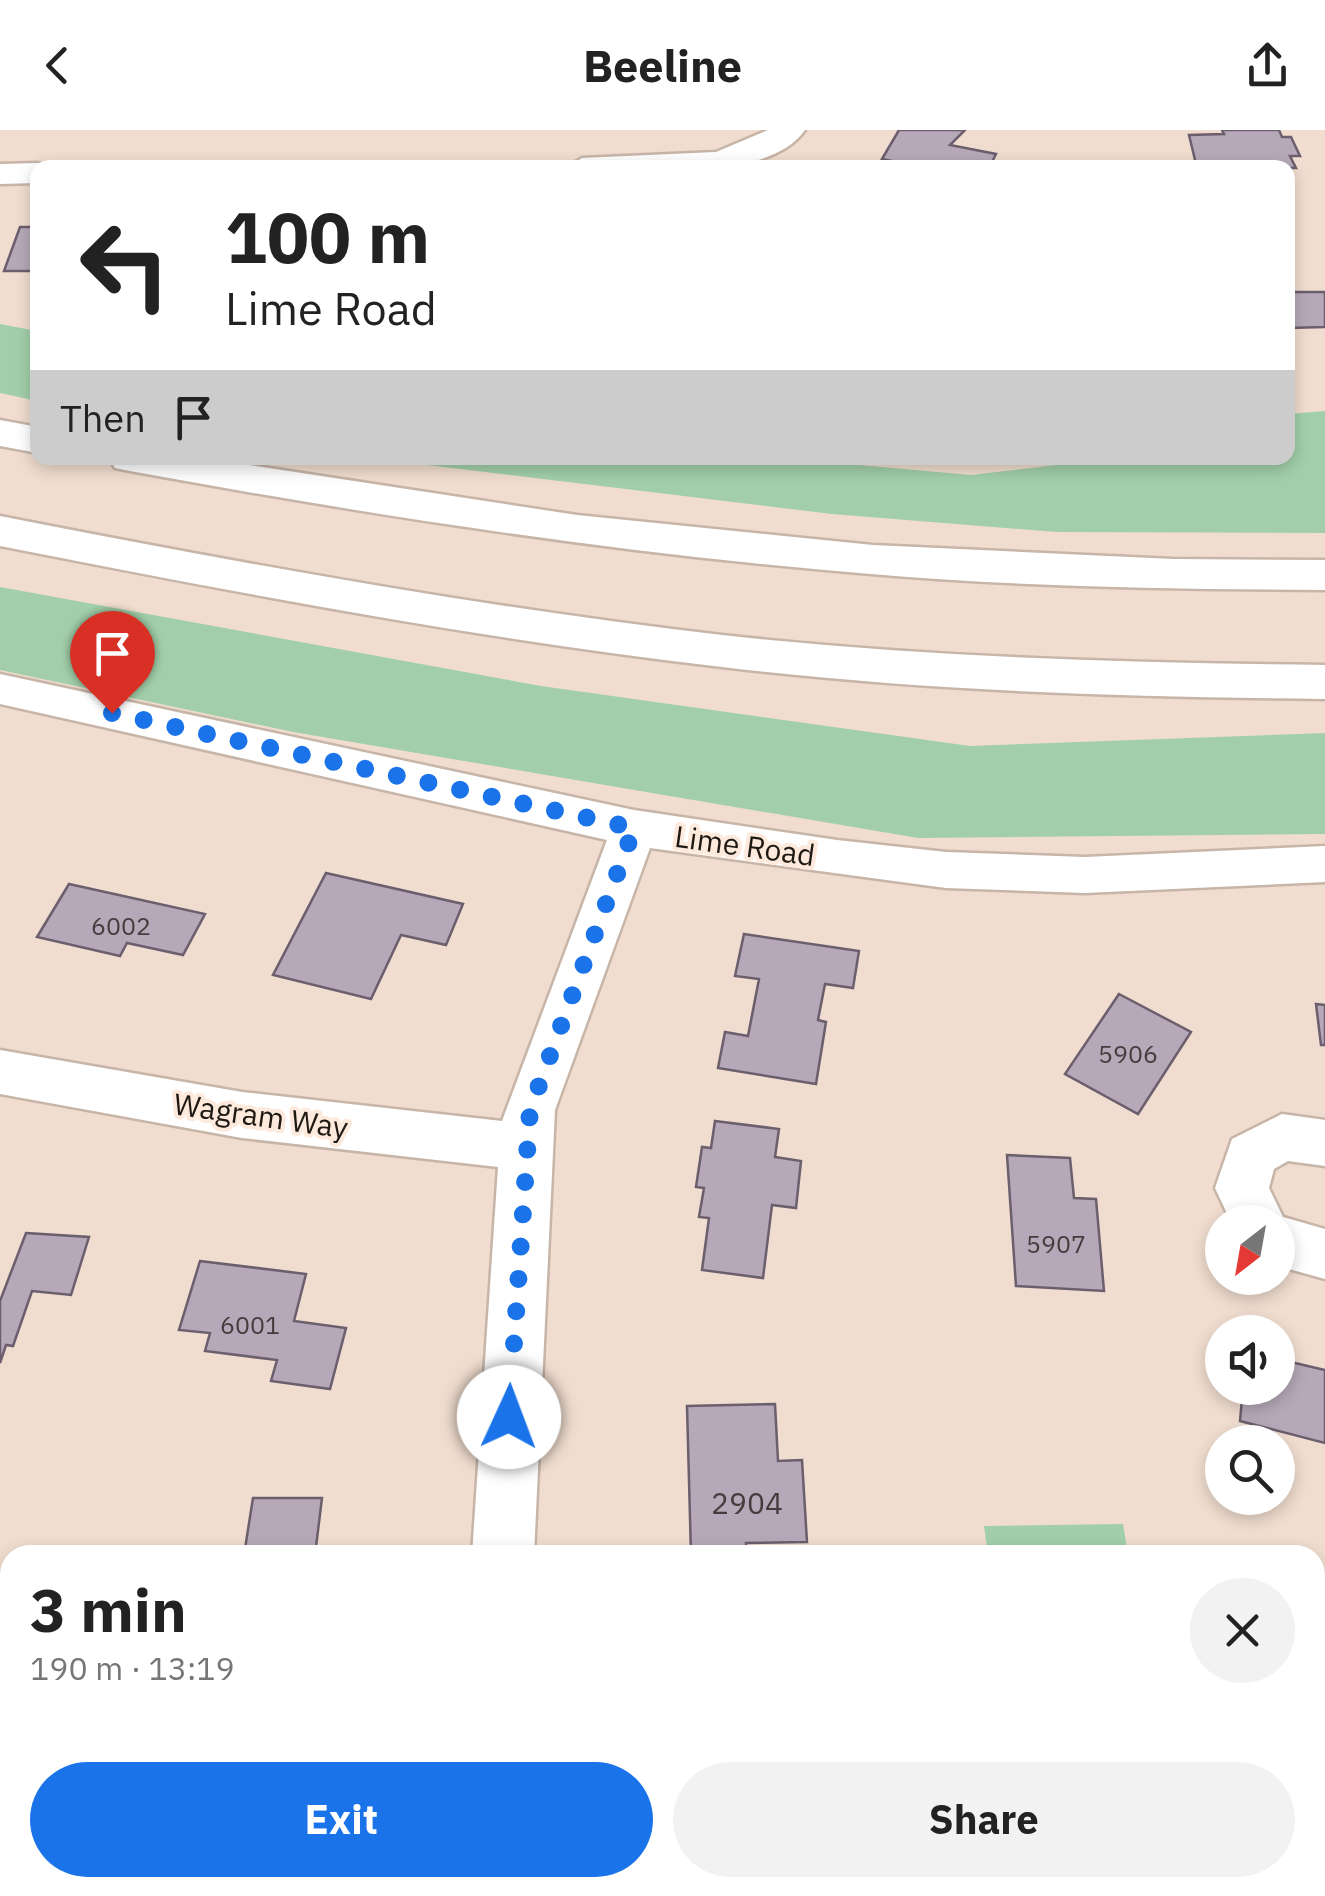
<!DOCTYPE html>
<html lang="en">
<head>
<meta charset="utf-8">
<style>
	:root { --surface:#fff; --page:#f2f2f2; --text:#222; --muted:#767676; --accent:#1a73e8 }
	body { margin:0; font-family:"IBM Plex Sans",sans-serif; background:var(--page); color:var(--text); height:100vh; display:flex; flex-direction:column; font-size:38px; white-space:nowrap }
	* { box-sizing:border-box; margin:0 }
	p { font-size:32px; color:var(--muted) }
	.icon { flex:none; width:55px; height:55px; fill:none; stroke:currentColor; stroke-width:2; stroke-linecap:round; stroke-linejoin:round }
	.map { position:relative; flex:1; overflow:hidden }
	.side { position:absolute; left:0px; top:1415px; width:1325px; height:352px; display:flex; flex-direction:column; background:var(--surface); border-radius:30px 30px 0 0; box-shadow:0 5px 15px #0003 }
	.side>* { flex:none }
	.guide { position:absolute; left:30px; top:30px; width:1265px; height:305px; border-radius:20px; box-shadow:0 5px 15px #0003; background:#fff; color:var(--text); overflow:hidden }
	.needle { width:65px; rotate:211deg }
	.tools { position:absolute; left:1205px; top:1075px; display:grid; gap:20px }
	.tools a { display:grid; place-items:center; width:90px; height:90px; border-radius:50%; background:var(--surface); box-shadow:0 5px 15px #0003; font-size:50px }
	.pin { position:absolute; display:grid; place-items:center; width:85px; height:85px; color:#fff; margin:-102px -42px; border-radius:50% 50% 50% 0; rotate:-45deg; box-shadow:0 0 10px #0007 }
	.pin .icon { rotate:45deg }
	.me { position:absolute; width:110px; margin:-55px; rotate:2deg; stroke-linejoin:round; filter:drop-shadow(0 0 8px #0008) }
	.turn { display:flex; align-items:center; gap:35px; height:210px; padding:0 30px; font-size:45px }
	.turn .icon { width:130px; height:130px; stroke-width:2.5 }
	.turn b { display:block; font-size:70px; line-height:85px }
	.then { display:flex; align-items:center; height:95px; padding:0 30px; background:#0003; gap:20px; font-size:38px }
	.round { display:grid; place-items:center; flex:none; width:105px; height:105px; border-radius:52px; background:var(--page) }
	.overview { display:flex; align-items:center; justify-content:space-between; height:170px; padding:0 30px }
	h1 { font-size:60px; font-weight:700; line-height:75px }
	.button { display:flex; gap:20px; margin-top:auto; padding:20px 30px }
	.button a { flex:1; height:115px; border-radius:60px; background:var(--accent); color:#fff; font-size:40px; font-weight:700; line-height:115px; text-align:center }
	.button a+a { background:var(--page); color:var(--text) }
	header { display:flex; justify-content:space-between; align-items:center; height:130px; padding:0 30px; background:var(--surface); font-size:45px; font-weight:700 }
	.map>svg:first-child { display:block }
	.green { fill:#a2cfa9 }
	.building { fill:#b6a8b8; stroke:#6b5e6d; stroke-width:2.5 }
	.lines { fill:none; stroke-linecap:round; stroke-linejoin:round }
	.street-casing { stroke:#c7b5a8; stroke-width:5 }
	.highway-casing { stroke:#c7b5a8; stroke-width:5 }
	.street { fill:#fff; fill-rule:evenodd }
	.highway { fill:#fff; fill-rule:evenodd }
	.route { stroke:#1a73e8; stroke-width:18; stroke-dasharray:0 32.4 }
	.labels { text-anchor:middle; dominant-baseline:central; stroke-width:8; stroke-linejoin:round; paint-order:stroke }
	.number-label { font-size:25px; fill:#453d3d }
	.street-label { font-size:30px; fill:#1f1914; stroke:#fdeadc }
	.near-number-label { font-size:30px; fill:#453d3d }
</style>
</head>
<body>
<header><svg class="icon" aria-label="back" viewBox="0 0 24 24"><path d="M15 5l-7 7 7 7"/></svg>Beeline<svg class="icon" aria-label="share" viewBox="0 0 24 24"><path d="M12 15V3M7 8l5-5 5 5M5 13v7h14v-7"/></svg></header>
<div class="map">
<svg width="1325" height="1766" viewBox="0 0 1325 1766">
	<rect width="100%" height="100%" fill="#f0ddcf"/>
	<!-- green -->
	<g class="green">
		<path d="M0 194 37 201V271L0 263Z"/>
		<path d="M1325 281V403L1057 402 832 384 369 328H781L971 345 1117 328H1288V284Z"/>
		<path d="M0 457 541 556 970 616 1325 603V704L918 708 293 602 0 540Z"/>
		<path d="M1123 1394 1128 1425H988L984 1396Z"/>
	</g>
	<!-- building -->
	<g class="building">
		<path d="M899 0H965L950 15 996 24 989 38 941 33 938 38H925L882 29Z"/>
		<path d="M1222 0H1279L1282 7H1291L1300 26H1290L1296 38H1197L1189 5 1224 4Z"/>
		<path d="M20 97H38V141H4Z"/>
		<path d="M1288 162H1325V197L1288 198Z"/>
		<path d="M326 743 463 774 446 815 401 805 371 869 273 845Z"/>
		<path d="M69 754 205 784 183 825 127 813 120 826 37 807Z"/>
		<path d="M744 804 859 821 853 858 825 854 818 890 826 892 816 954 718 938 725 902 748 906 759 849 735 846Z"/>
		<path d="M1119 864 1191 902 1138 984 1065 944Z"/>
		<path d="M1316 874 1325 875V915H1321Z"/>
		<path d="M715 991 779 999 775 1027 801 1031 796 1078 772 1075 763 1148 702 1140 709 1088 699 1087 704 1058 696 1057 702 1017 711 1018Z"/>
		<path d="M1007 1025 1070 1028 1074 1068 1096 1069 1104 1161 1016 1156Z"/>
		<path d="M26 1103 89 1107 71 1165 32 1161 13 1216 6 1215 0 1233V1171Z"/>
		<path d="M200 1131 306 1144 294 1191 346 1198 330 1259 271 1251 277 1230 205 1221 210 1203 179 1200Z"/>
		<path d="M1278 1229 1325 1240V1313L1240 1291 1243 1258H1278Z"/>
		<path d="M775 1274 778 1331 802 1330 807 1412 746 1413 747 1425H691L687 1276Z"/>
		<path d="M253 1368H322L315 1425H244Z"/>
		<path d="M121 1758H280L279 1766H120Z"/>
		<rect x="694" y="1758" width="120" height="8"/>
	</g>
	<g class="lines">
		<!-- street casing -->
		<g class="street-casing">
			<g id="street">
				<path d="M768 0H805C766 56 627 38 566 38L582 28 716 22Z"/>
				<path d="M38 33 50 38H38V53L0 54V34Z"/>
				<path d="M0 544 634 680 837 710 946 722 1085 727 1325 716V752L1085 763 946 758 650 718 555 980 534 1425H472L498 1037 242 1008 0 964V920L242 962 502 991 607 710 0 574Z"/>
				<path d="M1282 984 1325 990V1036L1288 1031 1274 1039 1269 1058 1283 1087 1325 1099V1149L1278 1136V1092H1231L1215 1058 1232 1009Z"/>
				<rect x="454" y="1758" width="68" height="8"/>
			</g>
		</g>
		<!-- highway casing -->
		<g class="highway-casing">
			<g id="highway">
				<path d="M0 290 38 297V323L0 316Z"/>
				<path d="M109 328H204L577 385 873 415 1173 429 1325 430V460C1174 459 1022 457 871 444 622 424 376 386 130 341L115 338Z"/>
				<path d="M0 386C240 433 480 477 722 505 922 527 1124 533 1325 535V569C1124 567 922 561 722 537 479 509 239 463 0 416Z"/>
			</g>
		</g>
		<!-- street -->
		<use href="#street" class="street"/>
		<!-- highway -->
		<use href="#highway" class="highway"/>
	</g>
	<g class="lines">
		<!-- route -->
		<path class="route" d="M112 583 634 698 530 980 509 1287"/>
	</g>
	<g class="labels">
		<!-- number labels -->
		<g class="number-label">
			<text x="121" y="795">6002</text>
			<text x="1128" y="923">5906</text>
			<text x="1056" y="1113">5907</text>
			<text x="250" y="1194">6001</text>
		</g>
		<!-- street labels -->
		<g class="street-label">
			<text transform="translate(745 715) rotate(8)">Lime Road</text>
			<text transform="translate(261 985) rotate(8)">Wagram Way</text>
		</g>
		<!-- near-number labels -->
		<g class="near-number-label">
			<text x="747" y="1372">2904</text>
		</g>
	</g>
</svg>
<div class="tools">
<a><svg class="needle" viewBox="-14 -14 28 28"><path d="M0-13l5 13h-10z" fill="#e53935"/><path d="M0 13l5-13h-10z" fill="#767676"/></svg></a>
<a><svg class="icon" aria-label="sound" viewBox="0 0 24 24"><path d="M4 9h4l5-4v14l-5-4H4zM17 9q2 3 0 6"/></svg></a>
<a><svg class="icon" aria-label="search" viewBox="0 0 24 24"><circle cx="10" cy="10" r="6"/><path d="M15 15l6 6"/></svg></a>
</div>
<div class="pin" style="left:112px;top:583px;background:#d93025"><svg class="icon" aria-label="arrive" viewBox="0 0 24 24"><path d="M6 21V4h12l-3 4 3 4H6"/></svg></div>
<svg class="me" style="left:509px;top:1287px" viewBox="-20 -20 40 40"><circle r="19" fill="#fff"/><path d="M0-13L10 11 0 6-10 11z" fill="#1a73e8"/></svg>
<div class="guide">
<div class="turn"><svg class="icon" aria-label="left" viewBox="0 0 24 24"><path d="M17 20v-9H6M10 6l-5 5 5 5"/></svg><div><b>100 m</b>Lime Road</div></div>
<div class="then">Then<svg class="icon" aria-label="arrive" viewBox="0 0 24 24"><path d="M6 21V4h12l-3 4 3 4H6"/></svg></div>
</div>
<section class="side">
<div class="overview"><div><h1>3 min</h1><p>190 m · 13:19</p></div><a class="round"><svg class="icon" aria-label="close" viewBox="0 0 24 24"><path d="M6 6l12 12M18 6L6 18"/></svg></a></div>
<div class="button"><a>Exit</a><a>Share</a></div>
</section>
</div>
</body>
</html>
